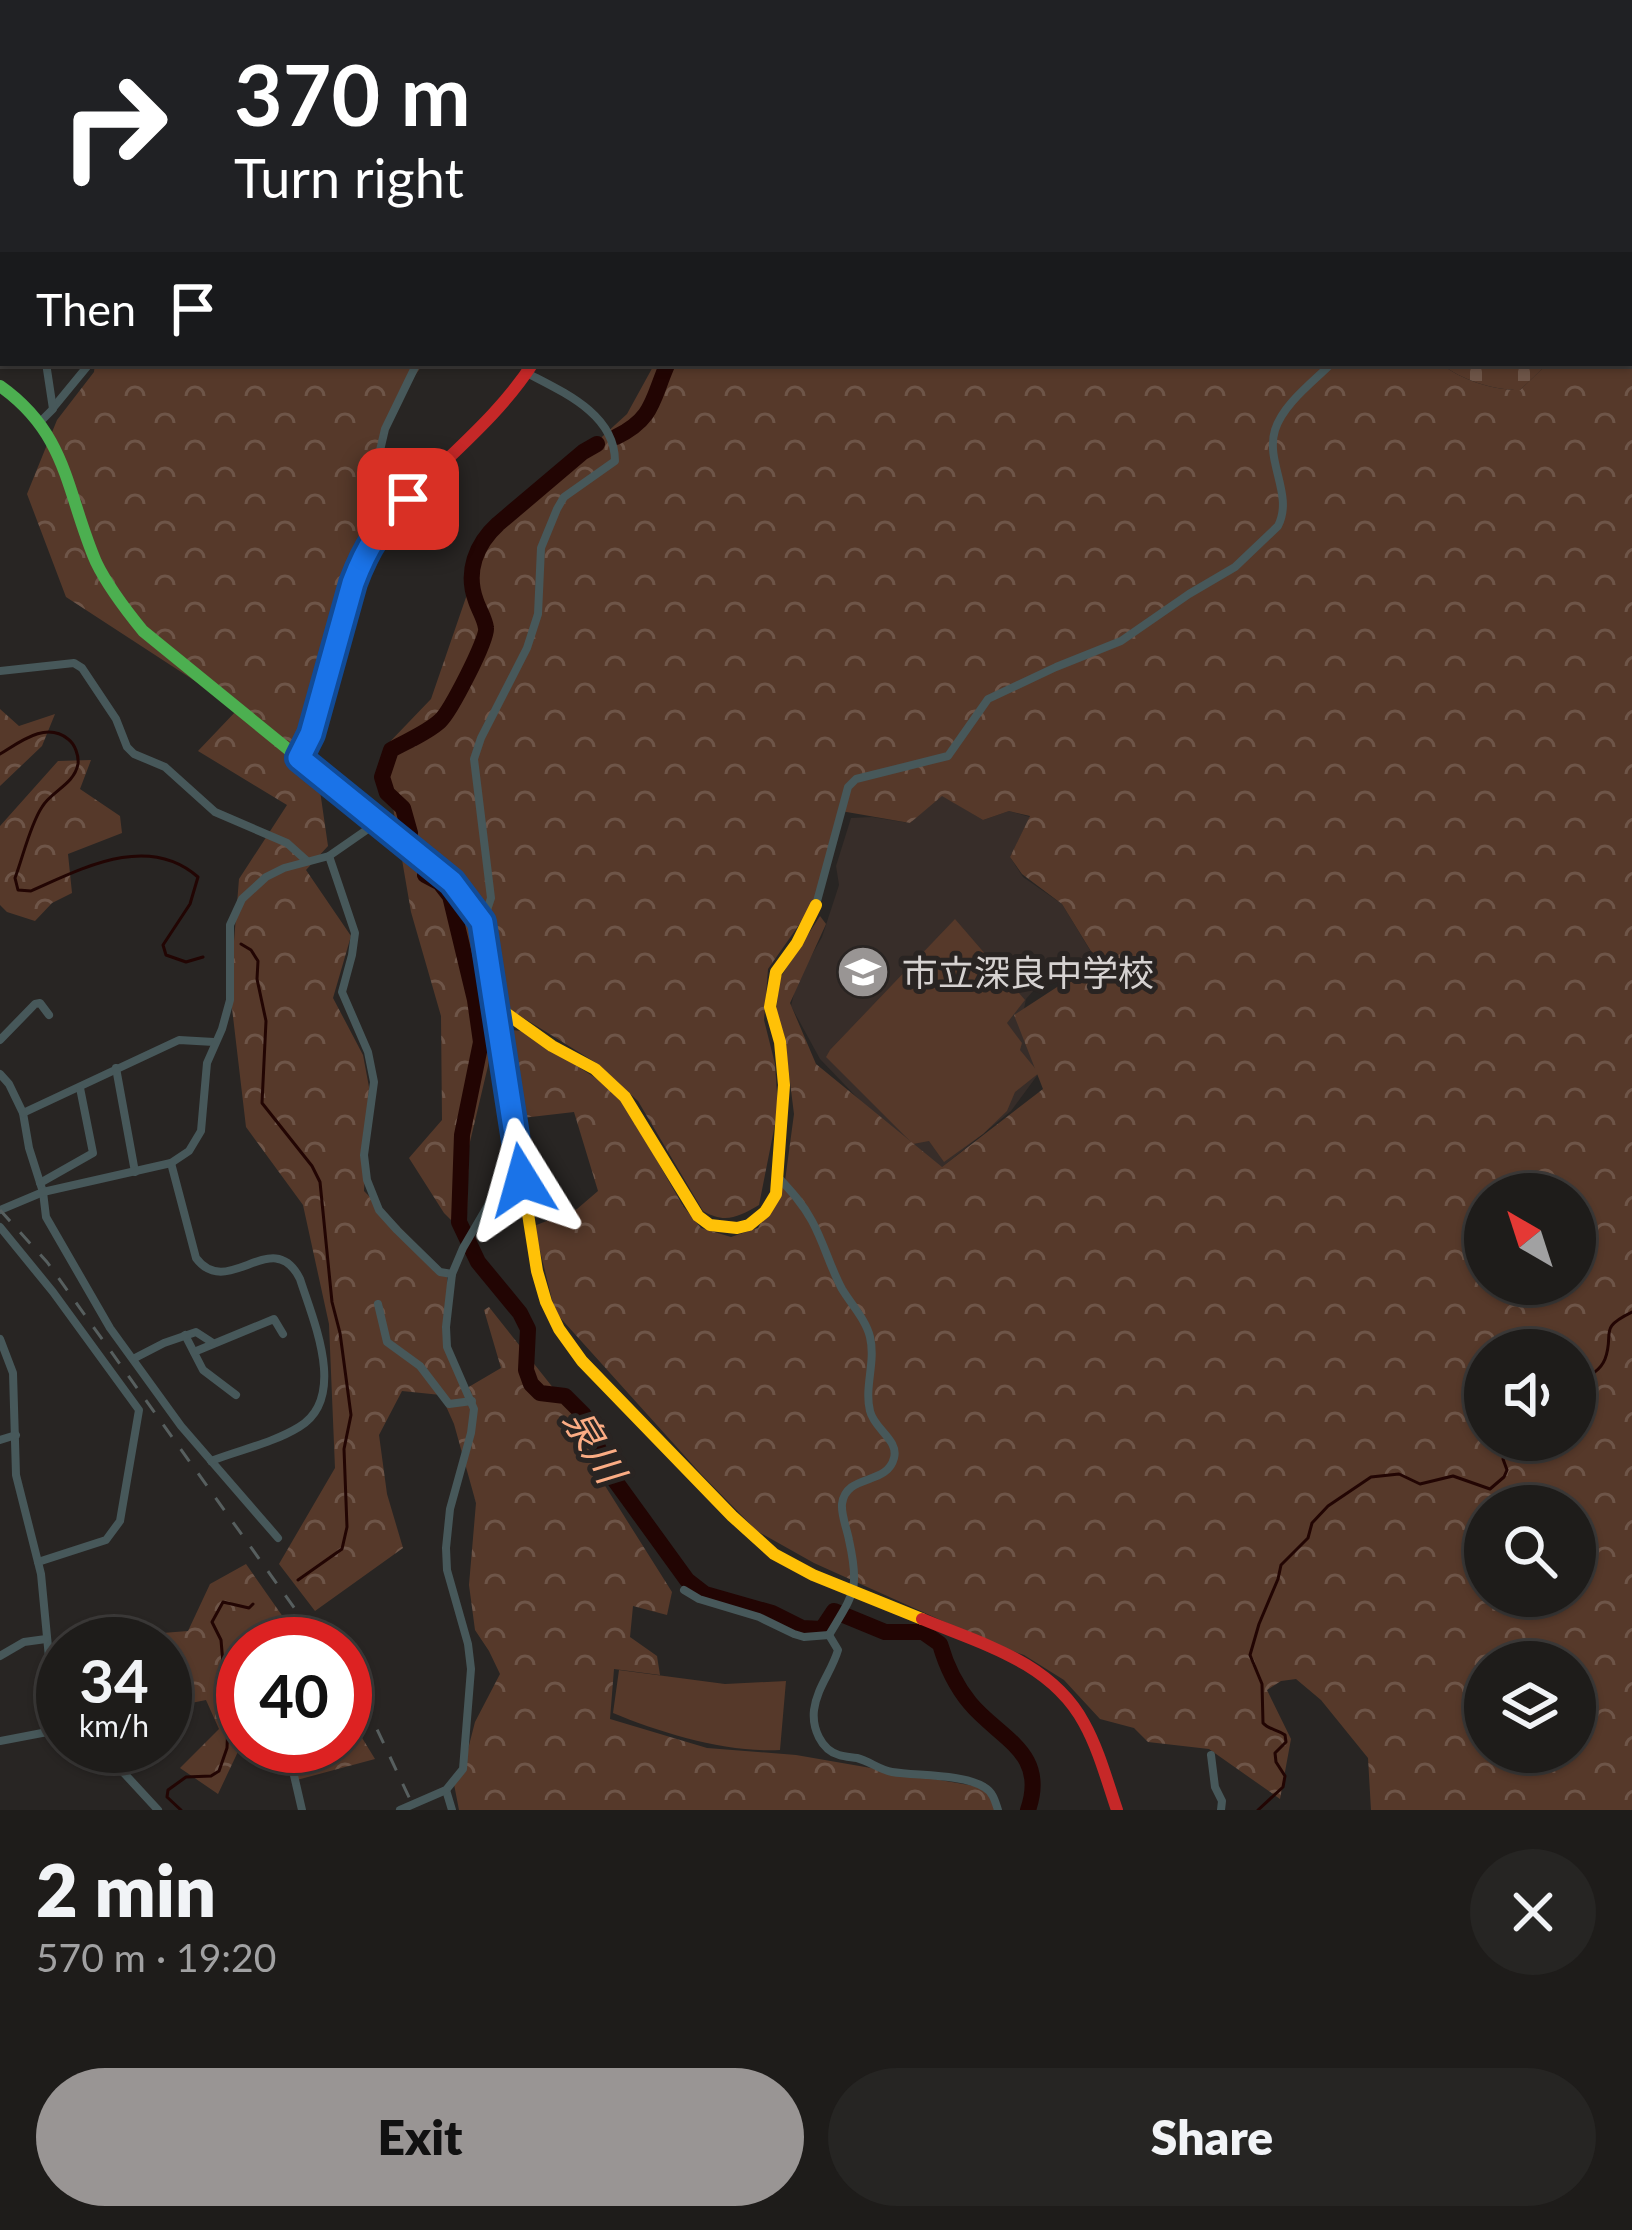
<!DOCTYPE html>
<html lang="en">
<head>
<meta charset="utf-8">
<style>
	:root { --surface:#1e1c1a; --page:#262523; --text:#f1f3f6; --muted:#a1a1a2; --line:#3c3a39; --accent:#999594 }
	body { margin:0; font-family:Lato,"Noto Sans JP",sans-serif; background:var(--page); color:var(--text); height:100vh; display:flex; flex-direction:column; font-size:45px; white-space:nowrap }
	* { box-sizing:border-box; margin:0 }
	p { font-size:39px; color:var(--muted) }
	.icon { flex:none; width:66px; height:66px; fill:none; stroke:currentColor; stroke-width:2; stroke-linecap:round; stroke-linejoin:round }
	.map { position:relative; height:1810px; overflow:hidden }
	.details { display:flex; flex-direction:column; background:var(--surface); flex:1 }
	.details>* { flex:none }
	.top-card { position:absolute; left:0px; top:0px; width:1632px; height:366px; box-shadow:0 3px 9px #0004,0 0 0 3px var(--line); background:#202124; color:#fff; overflow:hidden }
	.needle { width:78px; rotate:321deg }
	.buttons { position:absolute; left:1464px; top:1173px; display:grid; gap:24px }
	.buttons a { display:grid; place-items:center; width:132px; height:132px; border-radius:50%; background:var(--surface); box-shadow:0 3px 9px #0004,0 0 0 3px var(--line); font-size:60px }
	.speed { position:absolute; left:36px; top:1617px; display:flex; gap:24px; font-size:60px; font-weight:700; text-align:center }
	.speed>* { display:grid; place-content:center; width:156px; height:156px; border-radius:50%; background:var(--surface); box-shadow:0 3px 9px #0004,0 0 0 3px var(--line); line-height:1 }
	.speed small { font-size:30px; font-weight:400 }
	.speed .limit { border:18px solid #d22; background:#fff; color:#111 }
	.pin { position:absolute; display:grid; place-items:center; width:102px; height:102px; color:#fff; margin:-51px; border-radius:24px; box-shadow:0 6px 18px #0006 }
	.me { position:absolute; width:132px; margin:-66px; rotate:352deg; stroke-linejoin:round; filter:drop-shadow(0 0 9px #0008) }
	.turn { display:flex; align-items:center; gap:42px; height:252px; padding:0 36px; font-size:54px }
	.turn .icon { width:156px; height:156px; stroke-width:2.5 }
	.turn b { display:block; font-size:84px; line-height:102px }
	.then { display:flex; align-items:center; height:114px; padding:0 36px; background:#0003; gap:24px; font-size:45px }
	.round { display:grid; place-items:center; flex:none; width:126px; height:126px; border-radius:63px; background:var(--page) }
	.headline { display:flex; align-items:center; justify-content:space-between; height:204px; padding:0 36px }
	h1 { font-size:72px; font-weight:800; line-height:90px }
	.button { display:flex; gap:24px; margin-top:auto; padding:24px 36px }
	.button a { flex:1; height:138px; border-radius:72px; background:var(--accent); color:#111; font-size:48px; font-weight:800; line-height:138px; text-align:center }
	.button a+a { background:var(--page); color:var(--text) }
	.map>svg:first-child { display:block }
	.built { fill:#372d29 }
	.green { fill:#56392a }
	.forest { fill:url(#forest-crowns); fill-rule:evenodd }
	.cemetery { fill:url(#cemetery-stones) }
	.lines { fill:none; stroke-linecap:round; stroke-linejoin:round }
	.stream { stroke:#220503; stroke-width:3 }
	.river { stroke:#220503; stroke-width:16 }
	.street { stroke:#47585a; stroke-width:8 }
	.fast { stroke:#4caf50; stroke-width:12 }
	.slow { stroke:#ffc107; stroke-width:12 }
	.jam { stroke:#c62828; stroke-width:12 }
	.rail { stroke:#575f5f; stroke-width:3; stroke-dasharray:15 15; stroke-linecap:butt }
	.route-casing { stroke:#114b97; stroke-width:30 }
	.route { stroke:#1a73e8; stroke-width:21 }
	.labels { text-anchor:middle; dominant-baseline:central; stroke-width:10; stroke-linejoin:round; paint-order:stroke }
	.poi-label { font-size:36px; fill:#d6d2d1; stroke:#292422; text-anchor:start }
	.water-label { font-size:39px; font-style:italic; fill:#fbac84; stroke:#292422 }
</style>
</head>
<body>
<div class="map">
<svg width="1632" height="1810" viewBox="0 0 1632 1810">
	<defs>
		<pattern id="forest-crowns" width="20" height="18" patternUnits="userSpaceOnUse" patternTransform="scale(3)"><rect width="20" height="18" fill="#56392a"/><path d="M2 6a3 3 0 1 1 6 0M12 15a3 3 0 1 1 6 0" fill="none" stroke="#6e5548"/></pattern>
		<pattern id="cemetery-stones" width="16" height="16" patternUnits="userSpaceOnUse" patternTransform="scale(3)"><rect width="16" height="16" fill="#56392a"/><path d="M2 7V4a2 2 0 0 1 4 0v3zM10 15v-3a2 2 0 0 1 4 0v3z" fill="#6e5548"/></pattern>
	</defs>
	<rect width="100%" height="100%" fill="#282523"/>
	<!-- built -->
	<path class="built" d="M942 795 983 820 1009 811 1030 817 1010 857 1023 877 1062 904 1096 960 1034 990 1026 999 1021 1024 1039 1073 1011 1111 941 1168 892 1134 820 1059 791 1006 797 981 822 937 839 885 836 866 851 818 872 817 909 823Z"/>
	<!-- green -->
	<g class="green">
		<path d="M955 919 1025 1000 1007 1023 1022 1043 1020 1050 1039 1073 1015 1092 1007 1111 983 1134 944 1162 929 1141 913 1144 826 1057 830 1050Z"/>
		<path d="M619 1670 725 1684 786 1681 780 1750C728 1753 660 1733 613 1713Z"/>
	</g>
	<!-- forest -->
	<g class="forest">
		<path d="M78 0H1592L1585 3H79Z"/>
		<path d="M1632 320V1810H1371L1368 1758 1321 1700 1296 1679 1281 1681 1267 1690 1291 1739 1280 1799 1209 1749 1148 1742 1134 1728 1100 1719 1064 1680 1024 1655 996 1645 814 1563 757 1531 701 1474 555 1312 534 1226 577 1209 598 1191 574 1112 522 1118 505 1029 521 1031 599 1080 624 1103 683 1206 701 1228 731 1237 758 1228 785 1181 794 1114 784 1034 776 1012 780 978 820 916 826 924 790 1003 816 1064 942 1167 1043 1089 1014 1015 1097 961 1062 904 1022 874 1010 857 1030 816 1009 811 983 820 942 796 910 823 841 811 815 902 768 969 764 1020 775 1064 778 1109 759 1205C738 1217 725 1224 703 1211L638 1101 598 1064 509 1009 494 1024 488 1066 469 1146 467 1213 461 1230 444 1213 409 1158 442 1120 441 1016 411 912 383 749 431 699 484 545 627 414 655 363H1440C1461 380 1492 390 1520 390L1543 368 1563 363H1629V322ZM1485 1194H1575V1284H1485ZM1485 1350H1575V1440H1485ZM1485 1506H1575V1596H1485ZM1485 1662H1575V1752H1485Z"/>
		<path d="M95 363H424L400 396 359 507 360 536 302 727 286 756 319 784 328 846 306 870 351 936 333 998 363 1055 369 1087 364 1191 447 1275V1347L467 1388 501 1368 484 1310 489 1307 577 1418 602 1481 672 1592 667 1615 633 1606 630 1637 657 1656 660 1675 614 1669 610 1719 707 1748 796 1755 986 1788 998 1810H459L454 1784 466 1757 475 1722 500 1674 489 1651 475 1630 469 1585 476 1503 454 1424 441 1395 402 1391 379 1435 387 1494 403 1548 315 1611 279 1564 335 1468 329 1324 303 1205 246 1127 230 991 239 879 287 805 198 751 238 709 66 597 27 494 57 420 94 372Z"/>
		<path d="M0 709 19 726 55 714 42 746 0 786Z"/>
		<path d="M91 760 80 789 120 816 122 833 68 854 72 893 52 903 35 921 7 912 0 905V826L58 761Z"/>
		<path d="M246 1564 302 1644H243V1741L218 1794 180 1768 219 1729 206 1700 181 1705 165 1699V1680L178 1675V1663L165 1657V1644H150V1634L188 1631 210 1584Z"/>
		<path d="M345 1710 375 1759 293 1781 279 1746H345Z"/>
	</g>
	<!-- cemetery -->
	<path class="cemetery" d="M1440 363H1563L1543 368 1520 390C1493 390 1461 380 1440 363Z"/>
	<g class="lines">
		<!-- stream -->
		<g class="stream">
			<path d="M0 754C20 742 46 721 68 739 75 744 79 756 78 764 74 785 51 791 42 807 30 825 23 857 15 878L18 890 31 891C83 868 148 833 198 877L190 904 163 945 166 955 186 962 203 957"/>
			<path d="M241 944 251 950 258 961 257 979 266 1021 262 1103 312 1166 320 1182 332 1302 340 1333 351 1415 344 1449 347 1527 342 1549 298 1580"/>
			<path d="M1575 1383C1587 1377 1600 1372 1605 1359 1615 1332 1597 1329 1632 1312"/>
			<path d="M181 1810 167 1797 168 1790 186 1777 211 1776 219 1771 227 1748 228 1722 221 1640 212 1622 223 1602 249 1608 253 1604"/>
			<path d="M1258 1810 1283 1787 1285 1776 1276 1762 1275 1753 1286 1742 1285 1735C1277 1729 1269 1730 1263 1723L1262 1684 1250 1655 1259 1624 1278 1579 1281 1565 1308 1538 1312 1523 1328 1506 1371 1477 1399 1474 1420 1484 1453 1476 1490 1489 1504 1477 1507 1470 1503 1459 1507 1440"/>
		</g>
		<!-- river -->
		<g class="river">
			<path d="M1135 3 1141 0"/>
			<path d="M616 437C655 418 652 398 668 363"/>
			<path d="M410 833 403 808 387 793 382 777 391 750C407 741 427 733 440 721 450 712 488 639 486 628 485 619 479 610 476 601 465 572 476 544 498 524L583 452 597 444"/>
			<path d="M425 875 440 883 450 896 475 1000 481 1042 462 1135 459 1222 478 1262 520 1313 528 1329 526 1370 531 1384 540 1393 565 1396 584 1415 608 1471 687 1580 705 1594 772 1613 802 1628 822 1629 834 1611 885 1632H923L940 1644C946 1665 956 1686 970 1703 1000 1739 1048 1752 1028 1810"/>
		</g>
		<!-- street -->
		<g class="street">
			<path d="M14 3V0"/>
			<path d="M1064 3 1069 0"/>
			<path d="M1584 3 1592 0"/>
			<path d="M0 21H3"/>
			<path d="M0 256 3 254"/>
			<path d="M53 408 90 363"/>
			<path d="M42 420 53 409 46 363"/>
			<path d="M374 535 364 519 385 429 417 363"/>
			<path d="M0 671 74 663 82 668 116 719 127 747 134 754 165 767 215 812 287 843 307 861"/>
			<path d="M329 856 355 933 352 955 342 992 368 1052 374 1082 364 1155 367 1180 379 1210 397 1230 440 1272 452 1274"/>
			<path d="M816 905 848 787 856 779 948 756 988 699 1056 667 1121 641 1189 594 1235 567 1278 526C1294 495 1265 462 1275 430 1283 404 1313 382 1332 363"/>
			<path d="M483 922 491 898 474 759 481 738 527 648 538 614 541 548 557 509 564 497 615 461C615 414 563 392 527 373"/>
			<path d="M0 1040 35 1004 40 1003 49 1015"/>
			<path d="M214 1042 179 1040 23 1113 29 1148 43 1192 46 1217 110 1328 181 1426 278 1538"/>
			<path d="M116 1068 135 1172"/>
			<path d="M0 1074 9 1084 23 1113"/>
			<path d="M171 1163 196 1258C228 1301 273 1224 300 1279 313 1320 348 1398 299 1427 273 1443 239 1450 211 1461"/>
			<path d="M778 1177C791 1191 803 1204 812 1221 824 1243 830 1267 842 1289 851 1304 866 1320 870 1337 876 1362 864 1387 870 1411 874 1429 899 1440 894 1458 887 1486 846 1473 842 1504 841 1515 847 1529 849 1540 860 1590 854 1593 829 1635"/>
			<path d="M40 1183 93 1153 80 1088"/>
			<path d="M0 1210 43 1192 171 1163 189 1151 201 1131 207 1063 222 1029 230 1000V925L242 899 266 877 284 868 329 856 378 822"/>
			<path d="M0 1227 53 1292 139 1410 120 1521 106 1540 38 1562"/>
			<path d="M378 1304 387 1342 420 1366 449 1404 472 1401"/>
			<path d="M185 1335 203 1370 236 1395"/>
			<path d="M0 1339 13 1373 16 1475 41 1574 50 1668 63 1696"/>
			<path d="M194 1352 274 1319 283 1334"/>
			<path d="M133 1359 164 1343 196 1332 213 1343"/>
			<path d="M0 1440 16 1435"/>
			<path d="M684 1590 699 1599 759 1617 794 1634 804 1637 829 1635"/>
			<path d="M829 1635 838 1650C832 1671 817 1687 814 1710 812 1728 821 1750 839 1755 845 1757 851 1757 857 1758 869 1761 880 1770 892 1772 917 1776 963 1774 984 1787 993 1792 995 1801 998 1810"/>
			<path d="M0 1656 24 1642 46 1639"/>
			<path d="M0 1741 63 1729"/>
			<path d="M99 1746 158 1810"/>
			<path d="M1211 1755 1215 1787 1222 1801 1221 1810"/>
			<path d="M293 1771 302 1810"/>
			<path d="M446 1790 452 1810"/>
			<path d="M400 1810 446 1790 463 1769 471 1669 468 1644 447 1570 446 1548 450 1509 471 1433 474 1409 447 1347 446 1327 452 1274 463 1248 494 1195 522 1180"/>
		</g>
		<!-- fast -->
		<path class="fast" d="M0 386C68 434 66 492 96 562 108 587 125 609 143 631L402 842"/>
		<!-- slow -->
		<g class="slow">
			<path d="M402 842 452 882 482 922 537 1271 546 1302 559 1329 582 1361 732 1516 774 1554 813 1575 922 1619"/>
			<path d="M496 1006 552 1046 595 1069 625 1097 698 1216 710 1225 737 1228 749 1225 765 1212 776 1194 784 1085 780 1042 770 1007 776 972 797 943 816 905"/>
		</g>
		<!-- jam -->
		<g class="jam">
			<path d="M299 758C329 688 332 606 372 540 381 524 396 511 408 498 451 453 499 416 533 363"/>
			<path d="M922 1619C982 1644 1051 1662 1084 1723 1099 1750 1107 1781 1117 1810"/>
		</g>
		<!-- rail -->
		<g class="rail">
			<path d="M0 1210 47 1262 320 1644"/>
			<path d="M345 1679 375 1725 415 1810"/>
		</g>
	</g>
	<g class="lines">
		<!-- route casing -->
		<g class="route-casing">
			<path id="route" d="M408 499C379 530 368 543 353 583L311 734 299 758 452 882 482 922 522 1180"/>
		</g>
		<!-- route -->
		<use href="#route" class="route"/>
	</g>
	<!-- icons -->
	<defs>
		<g id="school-disc" transform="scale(2.7)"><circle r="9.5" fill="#999594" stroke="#292422"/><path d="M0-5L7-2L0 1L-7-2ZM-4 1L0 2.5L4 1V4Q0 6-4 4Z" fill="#fff"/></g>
	</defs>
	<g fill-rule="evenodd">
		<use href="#school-disc" x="863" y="972"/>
	</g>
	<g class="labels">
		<!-- poi labels -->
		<g class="poi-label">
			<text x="902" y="972">市立深良中学校</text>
		</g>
		<!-- water labels -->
		<g class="water-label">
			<text transform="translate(595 1445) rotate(59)">泉川</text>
		</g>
	</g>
</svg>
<div class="buttons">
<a><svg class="needle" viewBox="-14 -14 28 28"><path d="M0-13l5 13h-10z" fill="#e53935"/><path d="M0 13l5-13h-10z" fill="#a1a1a2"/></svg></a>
<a><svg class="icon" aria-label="sound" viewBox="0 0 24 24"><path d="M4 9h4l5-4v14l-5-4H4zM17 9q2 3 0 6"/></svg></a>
<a><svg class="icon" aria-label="search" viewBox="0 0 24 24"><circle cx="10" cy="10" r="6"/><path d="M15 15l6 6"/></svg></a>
<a><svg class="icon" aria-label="layers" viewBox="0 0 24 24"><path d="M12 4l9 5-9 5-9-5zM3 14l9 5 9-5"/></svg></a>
</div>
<div class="speed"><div>34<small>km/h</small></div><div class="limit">40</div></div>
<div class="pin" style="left:408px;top:499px;background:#d93025"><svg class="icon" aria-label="arrive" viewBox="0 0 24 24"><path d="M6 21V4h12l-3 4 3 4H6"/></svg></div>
<svg class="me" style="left:522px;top:1180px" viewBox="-20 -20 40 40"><path d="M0-17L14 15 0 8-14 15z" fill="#1a73e8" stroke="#fff" stroke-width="4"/></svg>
<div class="top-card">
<div class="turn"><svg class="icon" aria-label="right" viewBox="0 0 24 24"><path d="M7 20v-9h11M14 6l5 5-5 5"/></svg><div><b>370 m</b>Turn right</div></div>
<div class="then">Then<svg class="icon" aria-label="arrive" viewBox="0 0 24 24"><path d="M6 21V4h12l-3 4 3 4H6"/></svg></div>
</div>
</div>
<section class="details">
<div class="headline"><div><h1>2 min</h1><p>570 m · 19:20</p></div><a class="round"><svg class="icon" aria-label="close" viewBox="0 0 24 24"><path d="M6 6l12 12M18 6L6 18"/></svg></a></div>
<div class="button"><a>Exit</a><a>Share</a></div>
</section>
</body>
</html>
